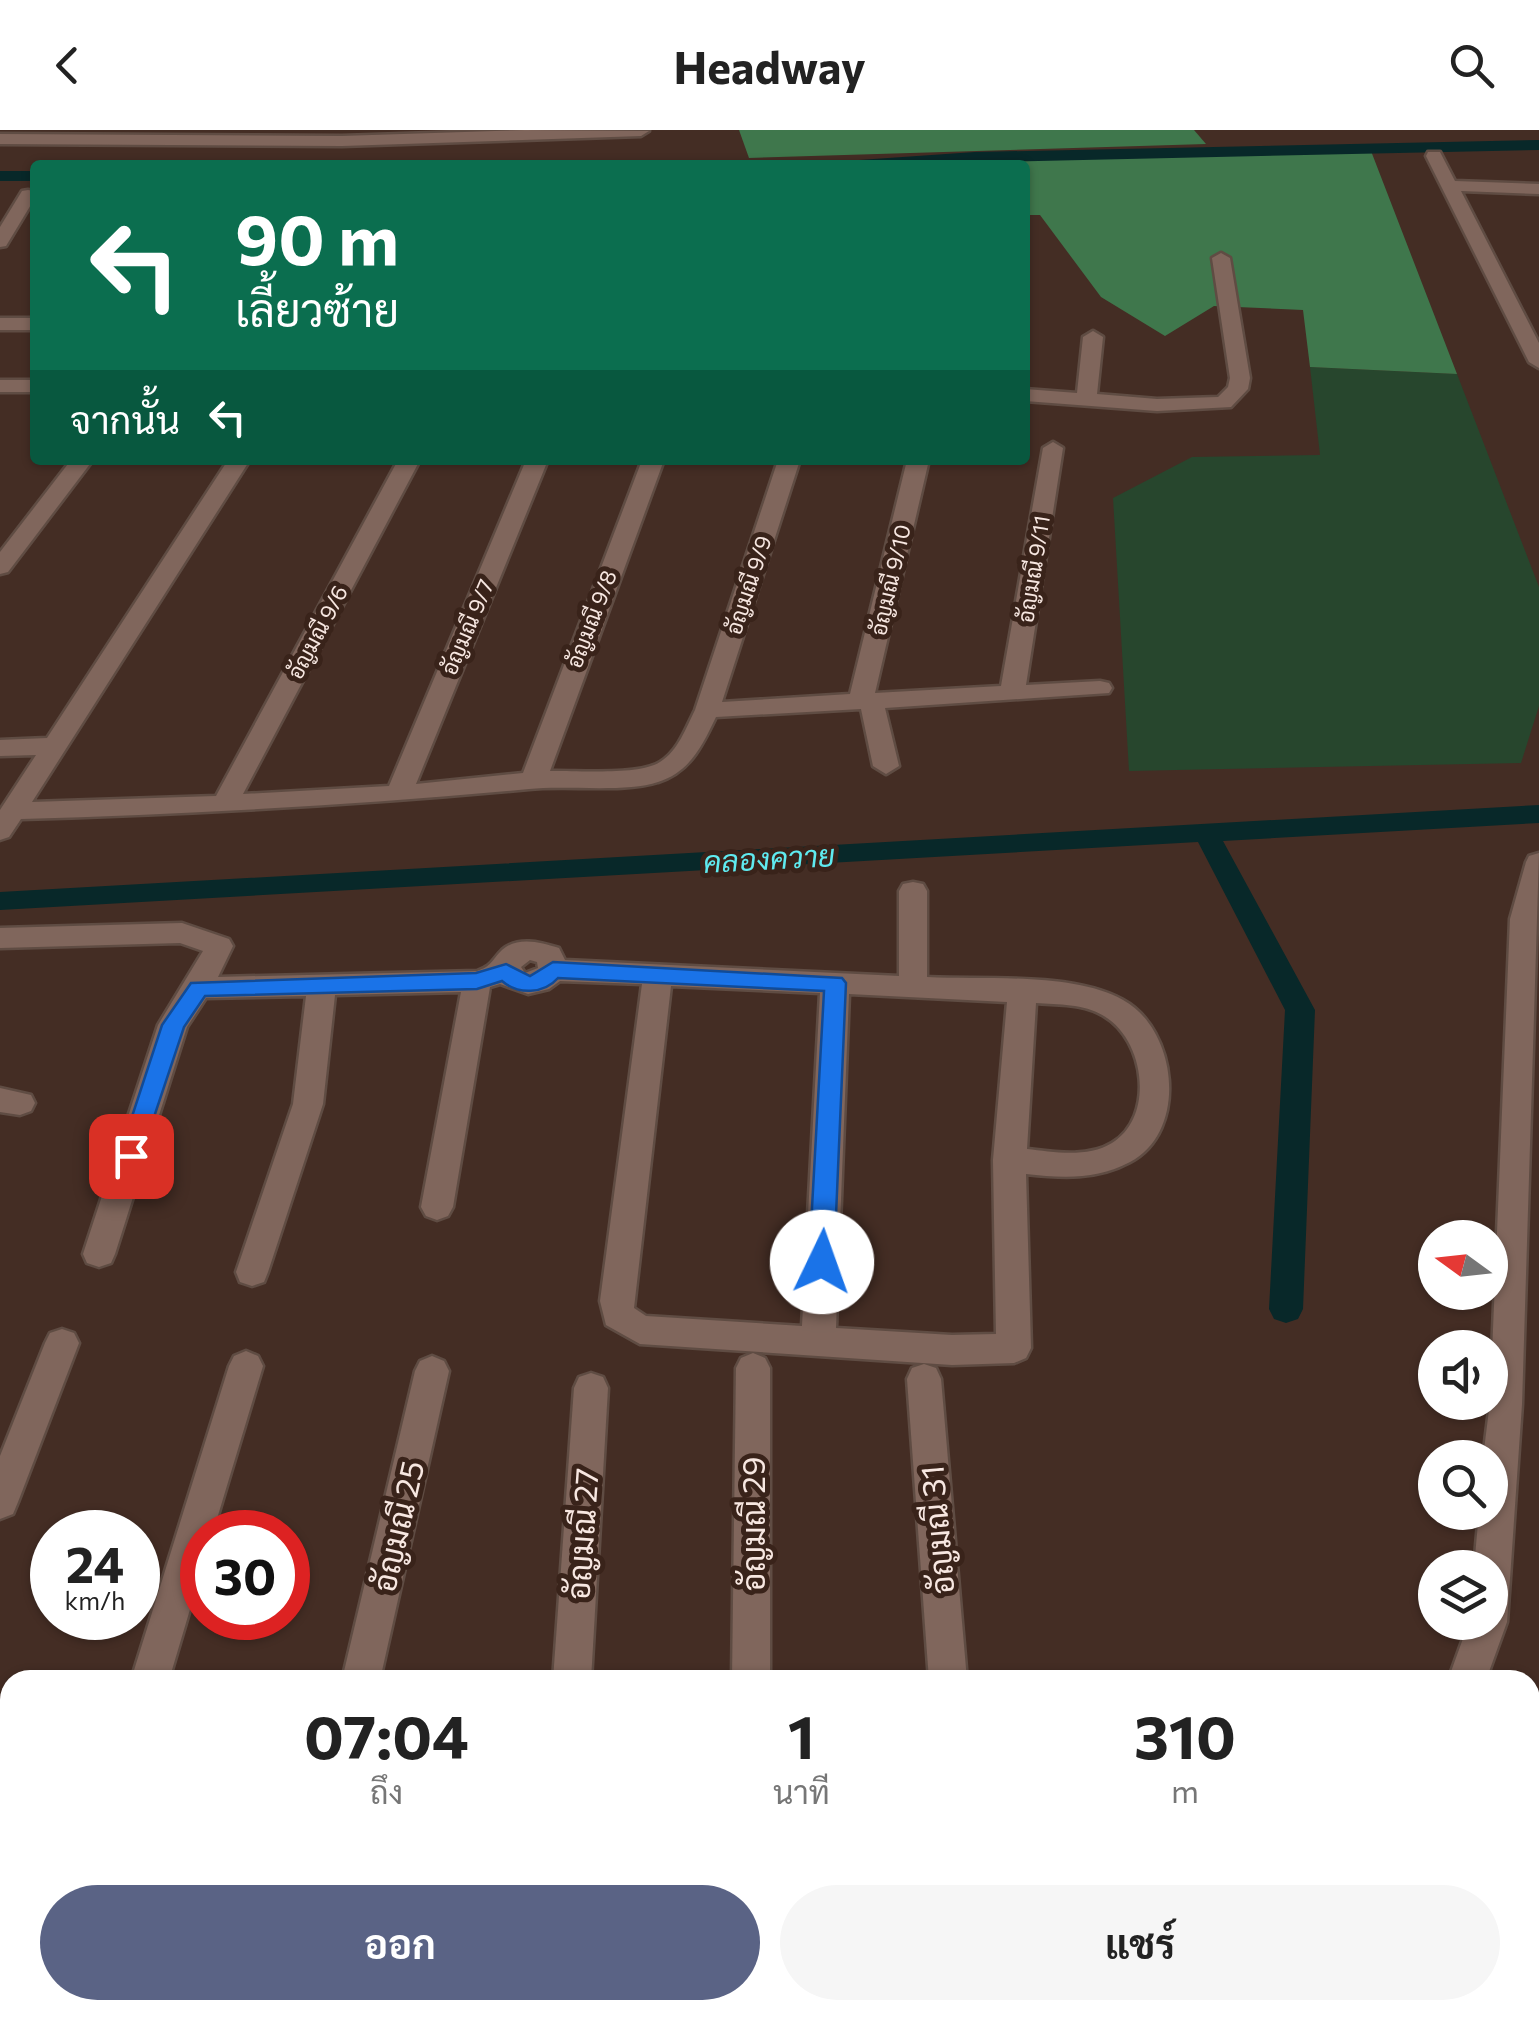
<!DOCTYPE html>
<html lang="th">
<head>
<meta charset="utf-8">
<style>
	:root { --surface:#fff; --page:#f6f6f6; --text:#222; --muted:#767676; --accent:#5a6385 }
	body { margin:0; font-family:Commissioner,Sarabun,sans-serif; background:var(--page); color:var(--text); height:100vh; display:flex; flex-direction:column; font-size:38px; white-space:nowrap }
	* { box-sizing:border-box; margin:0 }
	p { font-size:32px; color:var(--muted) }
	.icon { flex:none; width:55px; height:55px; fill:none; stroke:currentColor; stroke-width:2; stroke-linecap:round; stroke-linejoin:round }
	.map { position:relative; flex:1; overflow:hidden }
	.panel { position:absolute; left:0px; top:1540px; width:1540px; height:350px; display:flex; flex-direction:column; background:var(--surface); border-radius:30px 30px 0 0; box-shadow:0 2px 8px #0004 }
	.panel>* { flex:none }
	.banner { position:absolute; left:30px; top:30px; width:1000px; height:305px; border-radius:10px; box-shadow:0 2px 8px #0004; background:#0b6e4f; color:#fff; overflow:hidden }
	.needle { width:65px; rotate:285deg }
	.tools { position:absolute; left:1418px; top:1090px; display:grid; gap:20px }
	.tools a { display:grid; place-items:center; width:90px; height:90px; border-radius:50%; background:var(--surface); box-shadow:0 2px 8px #0004; font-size:50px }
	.speed { position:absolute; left:30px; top:1380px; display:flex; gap:20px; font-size:50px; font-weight:700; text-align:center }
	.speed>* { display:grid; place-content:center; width:130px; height:130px; border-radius:50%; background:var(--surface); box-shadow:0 2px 8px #0004; line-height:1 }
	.speed small { font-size:25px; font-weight:400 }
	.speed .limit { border:15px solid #d22; background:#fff; color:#111 }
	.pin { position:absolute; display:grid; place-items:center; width:85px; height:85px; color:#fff; margin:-42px; border-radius:20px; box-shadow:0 5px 15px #0006 }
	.me { position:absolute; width:110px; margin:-55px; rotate:3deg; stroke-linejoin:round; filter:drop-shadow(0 0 8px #0008) }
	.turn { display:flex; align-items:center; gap:35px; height:210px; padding:0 40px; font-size:45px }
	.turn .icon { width:130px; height:130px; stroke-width:2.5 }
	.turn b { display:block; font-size:70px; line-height:85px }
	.then { display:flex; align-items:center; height:95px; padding:0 40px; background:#0003; gap:20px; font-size:38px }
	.eta { display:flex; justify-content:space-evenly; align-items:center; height:170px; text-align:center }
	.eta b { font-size:60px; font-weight:700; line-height:70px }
	.button { display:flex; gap:20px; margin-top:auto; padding:20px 40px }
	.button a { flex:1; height:115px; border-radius:60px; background:var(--accent); color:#fff; font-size:40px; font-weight:700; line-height:115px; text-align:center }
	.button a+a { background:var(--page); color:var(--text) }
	header { display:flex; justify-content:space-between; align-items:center; height:130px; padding:0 40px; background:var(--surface); font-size:45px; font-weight:700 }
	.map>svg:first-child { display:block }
	.green { fill:#27462d }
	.forest { fill:#3f774c }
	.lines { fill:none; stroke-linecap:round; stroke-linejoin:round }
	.canal { fill:#082829; fill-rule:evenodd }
	.minor-casing { stroke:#5f4c43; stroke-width:5 }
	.minor { fill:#80665c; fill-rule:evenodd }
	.route { fill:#1a73e8; stroke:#114b97; stroke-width:2.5 }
	.labels { text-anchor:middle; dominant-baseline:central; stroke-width:10; stroke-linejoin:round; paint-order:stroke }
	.far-street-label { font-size:22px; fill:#f7e7e1; stroke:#39231a }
	.water-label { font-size:30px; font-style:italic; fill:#5febf0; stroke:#39231a }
	.near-street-label { font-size:32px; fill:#f7e7e1; stroke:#39231a }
</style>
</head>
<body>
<header><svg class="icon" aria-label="back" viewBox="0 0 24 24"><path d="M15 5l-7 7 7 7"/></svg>Headway<svg class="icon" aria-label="search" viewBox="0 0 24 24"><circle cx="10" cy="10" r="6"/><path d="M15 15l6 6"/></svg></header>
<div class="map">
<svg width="1539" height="1890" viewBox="0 0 1539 1890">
	<rect width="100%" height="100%" fill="#442d24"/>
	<!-- green -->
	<path class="green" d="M1310 237 1457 244 1539 457V576L1521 633 1129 641 1113 368 1192 327 1320 325Z"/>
	<!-- forest -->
	<g class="forest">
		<path d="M739 0H1194L1206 14 749 28Z"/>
		<path d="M1371 21 1457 244 1310 237 1303 180 1214 176 1165 206 1101 167 1040 85H1025V35H858L857 31Z"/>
	</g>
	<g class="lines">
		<!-- canal -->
		<g class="canal">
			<path d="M1539 10V20L851 35 859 30 975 22Z"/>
			<path d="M696 30H826L834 35H688Z"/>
			<rect x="0" y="41" width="35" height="10"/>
			<path d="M1539 675V693L1223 711 1315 880 1303 1179 1298 1189 1286 1193 1274 1189 1269 1179 1285 880 1198 712 0 780V762Z"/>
		</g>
		<!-- minor casing -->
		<g class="minor-casing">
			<g id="minor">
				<path d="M525 0 649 1 641 6 342 16 0 14V4L342 6Z"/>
				<path d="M1428 22H1440L1455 51 1539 54V64L1461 61 1539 213V238L1529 232 1426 26Z"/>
				<path d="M28 60 34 61 35 68 6 116 0 117V97L22 61Z"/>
				<path d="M1221 123 1230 128 1250 248 1248 259 1231 277 1157 281 1025 271V259L1077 263 1083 207 1093 201 1103 207 1097 264 1157 269 1218 267 1228 257 1230 248 1212 128Z"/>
				<rect x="0" y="188" width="35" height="12"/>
				<rect x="0" y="250" width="35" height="12"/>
				<path d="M1053 312 1063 318 1026 555 1100 551 1109 553 1112 558 1109 563 885 578 899 636 886 644 873 636 861 579 716 587C702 616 690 642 658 652 626 663 565 655 529 659 359 675 191 684 21 689L9 707 0 710V680L36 625 0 626V610L47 608 228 330H250L32 672 216 666 398 330H420L243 664 389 656 526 330H548L416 654 523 643 642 330H664L550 641C577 640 638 646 660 632 678 621 686 598 695 580L778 330H800L722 572 850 564 907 330H929L875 563 1001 556 1043 318Z"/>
				<path d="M71 330H93L8 442 0 444V422Z"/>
				<path d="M1539 723 1522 1274 1507 1492 1486 1550H1448L1469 1492H1490V1438H1474L1479 1382H1490V1328H1483L1490 1272 1510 789 1526 732 1529 726Z"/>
				<path d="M913 752 923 754 927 761V847C984 850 1073 842 1123 870 1177 899 1189 1001 1130 1032 1097 1050 1062 1048 1026 1044L1031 1218 1026 1228 1014 1233 952 1235 640 1214 606 1195 600 1171 642 854 560 851 549 859 528 864 500 854 490 857 453 1077 448 1086 437 1090 426 1086 421 1077 461 862 335 865 323 974 268 1142 264 1152 252 1156 240 1152 236 1142 293 974 306 866 206 868 187 897 115 1124 111 1133 99 1137 87 1133 83 1124 158 895 203 821 180 813 0 818V798L182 793 229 809 233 816 218 847 477 841C492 836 491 831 502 820 518 806 540 812 559 818L565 830 899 846V761L903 754ZM530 830 537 832 538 838 525 843 521 837ZM671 856 820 863 802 1196 646 1186 634 1178ZM849 864 1007 872 993 1030 996 1204 952 1205 836 1198ZM1036 873C1059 875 1083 873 1104 886 1145 910 1155 987 1112 1013 1088 1028 1053 1022 1027 1019Z"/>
				<path d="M0 958 31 965 35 973 31 981 20 985 0 982Z"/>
				<path d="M62 1199 74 1203 79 1213 18 1372 13 1384 0 1389V1326L45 1213 50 1203Z"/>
				<path d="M246 1221 258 1226 263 1236 213 1402H202V1439L169 1550H131L229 1236 234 1226Z"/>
				<path d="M753 1223 765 1228 770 1238V1550H732L736 1238 741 1228Z"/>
				<path d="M432 1226 444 1231 449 1241 380 1550H342L415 1241 420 1231Z"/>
				<path d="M924 1234 936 1238 941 1249 967 1550H929L907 1249 912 1238Z"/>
				<path d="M591 1243 603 1247 608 1258 591 1550H553L574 1258 579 1247Z"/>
				<path d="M0 1566 10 1567V1605L0 1604Z"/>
				<path d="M509 1880H553L550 1890H510Z"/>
				<rect x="728" y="1880" width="44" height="10"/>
				<path d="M1310 1880H1354L1355 1890H1311Z"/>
			</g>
		</g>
		<!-- minor -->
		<use href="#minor" class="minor"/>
	</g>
	<!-- route -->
	<path class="route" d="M553 832 842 848 846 853 834 1132 831 1140H813L809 1132 824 861 558 848C544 864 518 865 502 851L477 859 205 866 184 897 139 1032H123L119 1026 162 895 191 853 476 843 506 834 530 846Z"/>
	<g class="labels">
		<!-- far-street labels -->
		<g class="far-street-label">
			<text transform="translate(1033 439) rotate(-81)">อัญมณี 9/11</text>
			<text transform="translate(890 450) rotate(-77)">อัญมณี 9/10</text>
			<text transform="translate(748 455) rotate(-72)">อัญมณี 9/9</text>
			<text transform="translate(591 489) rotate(-69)">อัญมณี 9/8</text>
			<text transform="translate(467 497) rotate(-67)">อัญมณี 9/7</text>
			<text transform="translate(317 502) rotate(-62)">อัญมณี 9/6</text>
		</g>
		<!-- water labels -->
		<g class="water-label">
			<text transform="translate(769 727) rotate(-3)">คลองควาย</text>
		</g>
		<!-- near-street labels -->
		<g class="near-street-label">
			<text transform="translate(752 1394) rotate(-90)">อัญมณี 29</text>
			<text transform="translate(397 1396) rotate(-77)">อัญมณี 25</text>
			<text transform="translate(936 1400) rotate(-95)">อัญมณี 31</text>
			<text transform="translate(581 1404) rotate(-86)">อัญมณี 27</text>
		</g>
	</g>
</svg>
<div class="tools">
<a><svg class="needle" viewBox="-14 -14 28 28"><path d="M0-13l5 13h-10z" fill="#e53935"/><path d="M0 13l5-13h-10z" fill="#767676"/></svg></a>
<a><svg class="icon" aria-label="sound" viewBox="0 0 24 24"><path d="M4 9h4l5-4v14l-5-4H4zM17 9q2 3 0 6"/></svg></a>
<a><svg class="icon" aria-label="search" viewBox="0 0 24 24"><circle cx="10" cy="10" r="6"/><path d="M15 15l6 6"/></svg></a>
<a><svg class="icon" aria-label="layers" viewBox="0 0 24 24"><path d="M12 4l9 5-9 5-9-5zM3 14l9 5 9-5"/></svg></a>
</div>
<div class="speed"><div>24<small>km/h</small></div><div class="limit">30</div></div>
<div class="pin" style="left:131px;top:1026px;background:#d93025"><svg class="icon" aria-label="arrive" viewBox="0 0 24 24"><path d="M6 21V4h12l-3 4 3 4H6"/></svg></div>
<svg class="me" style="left:822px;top:1132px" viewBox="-20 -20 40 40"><circle r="19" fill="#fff"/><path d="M0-13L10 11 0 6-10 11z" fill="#1a73e8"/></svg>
<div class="banner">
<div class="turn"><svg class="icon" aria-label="left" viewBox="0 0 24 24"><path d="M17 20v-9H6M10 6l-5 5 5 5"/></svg><div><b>90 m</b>เลี้ยวซ้าย</div></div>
<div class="then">จากนั้น<svg class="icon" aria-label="left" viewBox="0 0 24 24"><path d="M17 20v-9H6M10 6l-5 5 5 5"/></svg></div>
</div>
<section class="panel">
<div class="eta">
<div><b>07:04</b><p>ถึง</p></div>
<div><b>1</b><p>นาที</p></div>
<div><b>310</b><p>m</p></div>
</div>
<div class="button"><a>ออก</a><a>แชร์</a></div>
</section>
</div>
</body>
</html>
